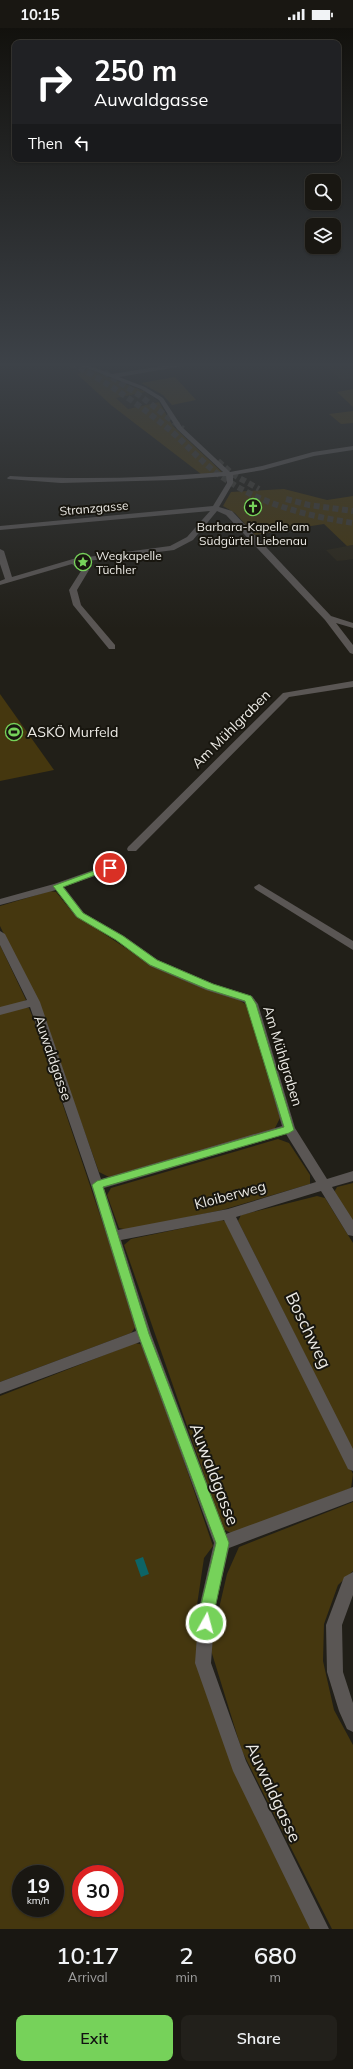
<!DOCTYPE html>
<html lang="en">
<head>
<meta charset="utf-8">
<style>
	:root { --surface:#191712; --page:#22201b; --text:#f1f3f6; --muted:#9f9f9f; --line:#373632; --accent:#76d25a }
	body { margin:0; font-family:Mulish,sans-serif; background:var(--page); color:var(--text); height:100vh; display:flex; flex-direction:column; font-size:15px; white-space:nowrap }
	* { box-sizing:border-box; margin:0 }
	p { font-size:13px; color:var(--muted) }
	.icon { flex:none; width:22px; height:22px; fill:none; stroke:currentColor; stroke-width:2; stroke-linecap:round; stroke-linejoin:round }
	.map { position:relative; height:1901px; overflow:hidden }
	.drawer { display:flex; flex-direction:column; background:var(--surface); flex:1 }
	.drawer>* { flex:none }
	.banner { position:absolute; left:12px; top:12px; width:329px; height:122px; border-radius:8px; box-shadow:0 1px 3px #0004,0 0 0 1px var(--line); background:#202124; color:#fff; overflow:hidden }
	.fabs { position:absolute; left:305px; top:146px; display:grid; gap:8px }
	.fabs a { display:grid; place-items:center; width:36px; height:36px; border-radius:8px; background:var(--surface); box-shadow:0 1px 3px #0004,0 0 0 1px var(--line); font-size:20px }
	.speed { position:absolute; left:12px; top:1837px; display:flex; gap:8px; font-size:20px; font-weight:700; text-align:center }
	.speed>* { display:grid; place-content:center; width:52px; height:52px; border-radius:50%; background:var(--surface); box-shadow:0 1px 3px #0004,0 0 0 1px var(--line); line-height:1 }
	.speed small { font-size:10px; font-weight:400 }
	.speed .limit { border:6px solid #d22; background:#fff; color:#111 }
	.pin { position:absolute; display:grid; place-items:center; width:34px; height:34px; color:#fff; margin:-17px; border:2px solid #fff; border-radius:50%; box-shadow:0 1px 4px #0007 }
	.me { position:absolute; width:44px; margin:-22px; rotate:7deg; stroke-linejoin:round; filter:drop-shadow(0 0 3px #0008) }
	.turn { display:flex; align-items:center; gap:14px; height:84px; padding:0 16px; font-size:18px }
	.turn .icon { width:52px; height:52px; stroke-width:2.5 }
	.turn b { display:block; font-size:28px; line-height:34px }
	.then { display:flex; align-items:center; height:38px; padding:0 16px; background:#0003; gap:8px; font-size:15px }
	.eta { display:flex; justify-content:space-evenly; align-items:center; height:68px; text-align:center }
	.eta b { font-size:24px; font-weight:600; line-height:28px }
	.action { display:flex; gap:8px; margin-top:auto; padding:8px 16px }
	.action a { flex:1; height:46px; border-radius:8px; background:var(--accent); color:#111; font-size:16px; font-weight:600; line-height:46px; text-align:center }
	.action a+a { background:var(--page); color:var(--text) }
	.status { display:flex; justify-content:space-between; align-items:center; height:28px; padding:0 20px; background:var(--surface); direction:ltr }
	.status svg { height:11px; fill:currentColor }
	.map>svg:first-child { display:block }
	.built { fill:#2a2619 }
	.green { fill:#45370f; fill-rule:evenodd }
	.water { fill:#0d6466 }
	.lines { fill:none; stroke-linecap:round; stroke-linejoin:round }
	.primary-tunnel { stroke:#3f3d37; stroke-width:6; stroke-dasharray:6 3.5; stroke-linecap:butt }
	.minor { fill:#5a5654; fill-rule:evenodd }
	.route { fill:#76d25a; stroke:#4d883a }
	.labels { text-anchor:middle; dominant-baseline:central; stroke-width:4; stroke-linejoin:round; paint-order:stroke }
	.far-street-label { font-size:12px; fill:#eceae5; stroke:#18160f }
	.far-poi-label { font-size:12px; fill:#eceae5; stroke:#18160f }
	.street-label { font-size:14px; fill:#eceae5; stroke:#18160f }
	.poi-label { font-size:14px; fill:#eceae5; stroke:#18160f; text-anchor:start }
	.near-street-label { font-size:17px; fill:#eceae5; stroke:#18160f }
</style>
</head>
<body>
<div class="status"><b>10:15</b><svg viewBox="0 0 49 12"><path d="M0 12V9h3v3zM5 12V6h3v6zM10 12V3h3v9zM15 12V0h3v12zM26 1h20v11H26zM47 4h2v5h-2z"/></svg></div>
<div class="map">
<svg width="353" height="1901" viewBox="0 0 353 1901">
	<rect width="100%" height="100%" fill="#211f18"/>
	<!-- built -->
	<g class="built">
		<path d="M321 335H353V351L341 352Z"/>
		<path d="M146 364 159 374 128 381 116 370Z"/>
		<path d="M353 517V531L347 532 337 533 326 522Z"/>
	</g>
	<!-- green -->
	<g class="green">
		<path d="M88 341 146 364 116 370 128 381 159 374 173 398 222 444 201 446 111 377 77 346Z"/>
		<path d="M175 349 196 372 172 377 163 367 141 355Z"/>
		<path d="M353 361V379L337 364Z"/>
		<path d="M353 383V395L341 396 329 386Z"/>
		<path d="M284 461 327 472 353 468V517L347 518 324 496 255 507 235 485 223 478 231 464Z"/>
		<path d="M0 666 54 742 0 753Z"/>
		<path d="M50 863 56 864 74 886 153 938 239 972 247 977 280 1090 274 1102 111 1150 99 1144 39 978 0 898V878Z"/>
		<path d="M0 917 26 972 15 978 0 981Z"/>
		<path d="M23 979 29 980 37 1000 137 1297 131 1305 0 1354V984Z"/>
		<path d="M278 1111 289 1115 310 1147V1156L222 1182 128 1202 119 1200 107 1167 111 1160Z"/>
		<path d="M353 1155V1198L333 1166 337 1159Z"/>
		<path d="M317 1168 325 1170 353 1215V1423L238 1193 241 1187Z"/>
		<path d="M222 1192 229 1195 353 1446 351 1460 233 1506 223 1501 124 1217 131 1211Z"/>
		<path d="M135 1315 144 1317 213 1518 204 1530 197 1577V1635L312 1901H0V1368ZM21 1846H55V1880H21ZM81 1846H115V1880H81Z"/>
		<path d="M353 1474V1543L338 1557 324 1596 323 1633 334 1682 353 1717V1901H332L242 1723 210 1619 227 1546 239 1519Z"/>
	</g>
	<!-- water -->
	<path class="water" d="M143 1529 149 1546 141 1549 135 1532Z"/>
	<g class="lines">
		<!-- primary-tunnel -->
		<g class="primary-tunnel">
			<path d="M71 335C107 354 140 377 171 403 189 419 205 438 225 451 263 477 308 488 353 495"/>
			<path d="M104 344 139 367 183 401"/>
			<path d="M218 433 234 447 259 461"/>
			<path d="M286 471 309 477 353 483"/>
		</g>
		<!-- minor -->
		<g class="minor">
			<path d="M74 335H81L112 346 181 335H192L189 337 119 349 145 359 163 370 182 399 230 444 262 438 313 424 353 418V422L314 428 263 442 233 447V455L219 479 232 483 331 588 353 595V600L336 595 353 617V626L350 625 325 592 226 487 217 483 193 512 174 522 80 534 89 542 77 562 81 577 115 617V621H109L73 577 69 562 81 543 72 536 0 557V553L5 551 0 536V521L4 523 12 549 73 531 170 518 187 509 210 483 0 502V498L213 478 227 455 226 448 174 452 61 455 8 451 7 450 10 448C81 452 152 450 223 444L177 401 159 372 141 361Z"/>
			<path d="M353 653V659L289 669 136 823H128L127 821 128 819 283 665Z"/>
			<path d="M116 834 121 837 120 839 64 859 84 885 124 908 158 932 214 956 252 968 258 976 295 1100 327 1151 353 1143V1153L332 1159 353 1192V1208L348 1207 321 1163 236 1189 353 1421V1443L348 1441 224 1192 121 1212 151 1306 226 1506 353 1459V1473L229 1520 215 1581 211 1635 246 1733 329 1901H310L233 1743 195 1635 199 1581 214 1515 140 1314 0 1366V1354L136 1303 91 1157 30 979 0 987V979L27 972 0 917V903L5 906 40 974 101 1151 282 1098 247 977 244 974 206 962 150 938 116 912 76 889 56 862 0 877V871L54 856ZM286 1106 316 1154 228 1181 118 1202 104 1160Z"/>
			<path d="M259 856 353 913V922L255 861 254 859Z"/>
			<path d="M353 1544V1567L342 1597 343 1644 353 1675V1704L347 1701 339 1683 327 1644 326 1597 344 1549Z"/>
		</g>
	</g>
	<!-- sky -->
	<linearGradient id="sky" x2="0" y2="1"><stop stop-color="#12110d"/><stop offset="0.56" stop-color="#3d4248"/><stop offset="1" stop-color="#3d4248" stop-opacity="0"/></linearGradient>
	<rect width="353" height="601" fill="url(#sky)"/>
	<!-- route -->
	<path class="route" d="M107 838H110L114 840 63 859 83 885 123 908 157 932 213 956 251 968 256 976 294 1102 289 1105 103 1159 149 1306 229 1515 211 1599 206 1601 201 1599 199 1595 200 1581 216 1515 138 1306 92 1157 97 1153 284 1099 245 973 207 961 150 937 116 912 77 889 53 858Z"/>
	<!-- icons -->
	<defs>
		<g id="church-ring" transform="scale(0.9)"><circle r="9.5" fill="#18160f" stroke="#76d25a" stroke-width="1.5"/><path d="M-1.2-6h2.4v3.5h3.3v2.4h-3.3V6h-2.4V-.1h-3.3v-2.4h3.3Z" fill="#76d25a"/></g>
		<g id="sight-ring" transform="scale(0.9)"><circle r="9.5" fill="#18160f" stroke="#76d25a" stroke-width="1.5"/><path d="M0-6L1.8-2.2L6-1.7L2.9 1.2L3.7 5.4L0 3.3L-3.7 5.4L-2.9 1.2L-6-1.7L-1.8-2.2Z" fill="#76d25a"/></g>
		<g id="stadium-ring" transform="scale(0.9)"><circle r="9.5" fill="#18160f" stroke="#76d25a" stroke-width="1.5"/><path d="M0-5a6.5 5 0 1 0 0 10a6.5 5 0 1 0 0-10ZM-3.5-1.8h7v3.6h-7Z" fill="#76d25a"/></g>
	</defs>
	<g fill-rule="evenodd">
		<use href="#church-ring" x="253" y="479"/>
		<use href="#sight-ring" x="83" y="534"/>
		<use href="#stadium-ring" x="14" y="704"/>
	</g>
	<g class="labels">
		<!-- far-street labels -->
		<g class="far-street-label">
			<text transform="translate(94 480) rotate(-5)">Stranzgasse</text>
		</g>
		<!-- far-poi labels -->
		<g class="far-poi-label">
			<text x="253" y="498">Barbara-Kapelle am<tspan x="253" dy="14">Südgürtel Liebenau</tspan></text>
			<text x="96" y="527" text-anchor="start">Wegkapelle<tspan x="96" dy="14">Tüchler</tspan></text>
		</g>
		<!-- street labels -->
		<g class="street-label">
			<text transform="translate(231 701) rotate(-45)">Am Mühlgraben</text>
			<text transform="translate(283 1028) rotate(73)">Am Mühlgraben</text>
			<text transform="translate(53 1030) rotate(71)">Auwaldgasse</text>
			<text transform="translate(230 1167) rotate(-15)">Kloiberweg</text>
		</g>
		<!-- poi labels -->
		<g class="poi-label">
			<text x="27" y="704">ASKÖ Murfeld</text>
		</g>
		<!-- near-street labels -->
		<g class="near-street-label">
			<text transform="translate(309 1302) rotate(64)">Boschweg</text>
			<text transform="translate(215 1446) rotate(69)">Auwaldgasse</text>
			<text transform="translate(274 1764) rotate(65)">Auwaldgasse</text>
		</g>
	</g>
</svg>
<div class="fabs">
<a><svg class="icon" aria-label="search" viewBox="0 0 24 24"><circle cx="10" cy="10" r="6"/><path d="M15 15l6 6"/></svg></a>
<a><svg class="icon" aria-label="layers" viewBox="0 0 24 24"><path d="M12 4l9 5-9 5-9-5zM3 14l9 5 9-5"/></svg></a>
</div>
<div class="speed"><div>19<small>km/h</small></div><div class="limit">30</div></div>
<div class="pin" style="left:110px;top:840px;background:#d93025"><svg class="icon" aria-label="arrive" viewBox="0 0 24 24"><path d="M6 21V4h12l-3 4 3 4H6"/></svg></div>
<svg class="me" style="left:206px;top:1595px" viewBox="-20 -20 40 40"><circle r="17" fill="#76d25a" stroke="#fff" stroke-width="3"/><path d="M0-11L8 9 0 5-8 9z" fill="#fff"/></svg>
<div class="banner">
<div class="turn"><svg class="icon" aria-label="right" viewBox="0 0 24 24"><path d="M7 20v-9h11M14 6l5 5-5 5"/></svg><div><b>250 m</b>Auwaldgasse</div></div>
<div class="then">Then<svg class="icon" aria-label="left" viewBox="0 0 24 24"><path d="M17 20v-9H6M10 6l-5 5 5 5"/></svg></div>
</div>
</div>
<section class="drawer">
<div class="eta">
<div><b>10:17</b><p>Arrival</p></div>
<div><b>2</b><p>min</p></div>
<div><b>680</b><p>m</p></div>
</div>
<div class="action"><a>Exit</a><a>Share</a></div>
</section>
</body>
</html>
